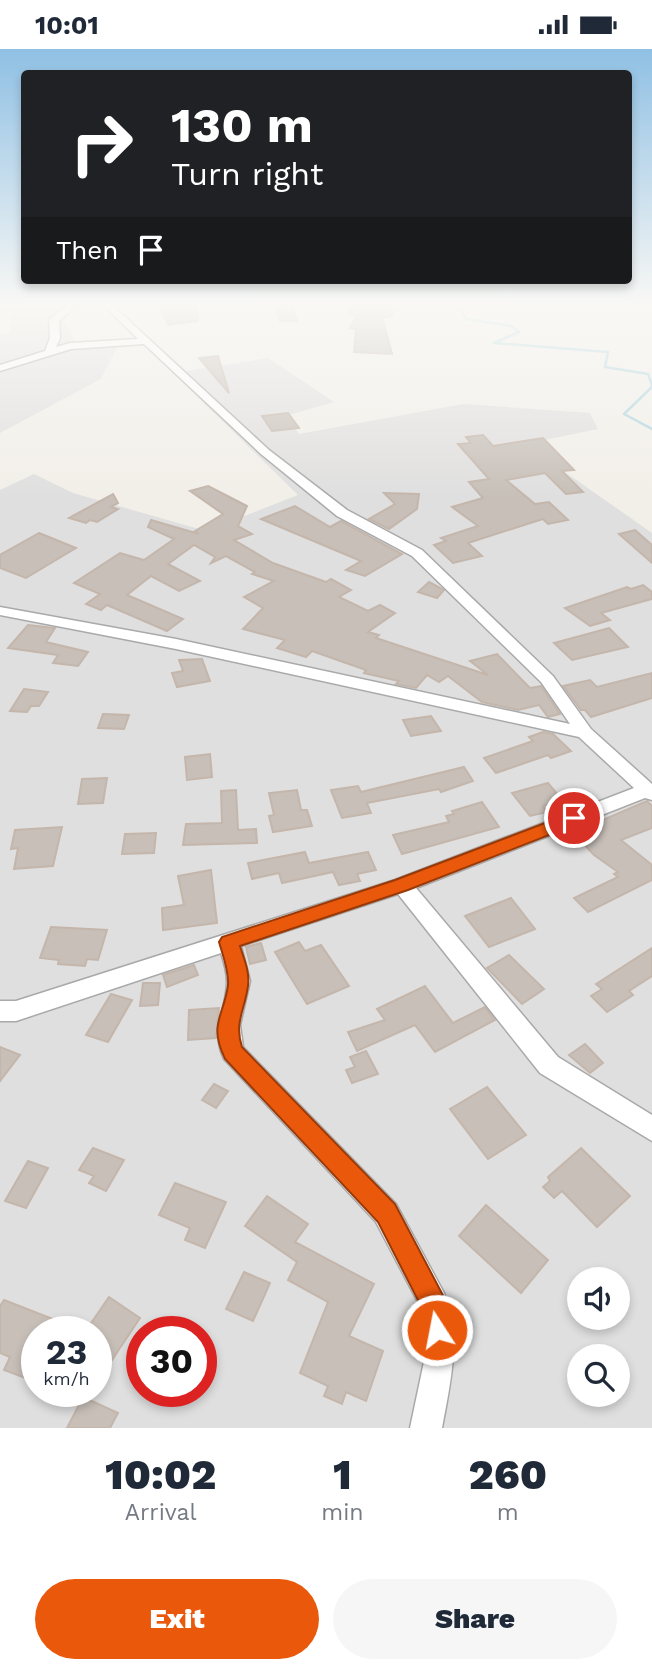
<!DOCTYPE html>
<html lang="en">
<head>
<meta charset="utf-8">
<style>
	:root { --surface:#fff; --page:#f6f6f7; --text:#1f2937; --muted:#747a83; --accent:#ea580c }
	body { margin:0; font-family:"Work Sans",sans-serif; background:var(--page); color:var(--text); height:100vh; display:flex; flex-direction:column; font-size:26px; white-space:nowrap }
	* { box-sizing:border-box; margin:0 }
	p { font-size:23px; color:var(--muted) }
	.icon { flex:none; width:38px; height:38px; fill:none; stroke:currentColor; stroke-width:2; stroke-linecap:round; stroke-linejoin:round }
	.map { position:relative; height:1379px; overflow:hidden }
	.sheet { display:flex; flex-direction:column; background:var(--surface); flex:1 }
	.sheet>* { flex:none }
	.top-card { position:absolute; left:21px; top:21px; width:611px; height:214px; border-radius:7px; box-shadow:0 4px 10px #0003; background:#202124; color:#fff; overflow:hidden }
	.fabs { position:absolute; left:567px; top:1218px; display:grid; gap:14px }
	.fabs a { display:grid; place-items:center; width:63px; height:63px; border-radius:50%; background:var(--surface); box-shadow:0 4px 10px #0003; font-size:35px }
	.speed { position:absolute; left:21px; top:1267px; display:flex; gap:14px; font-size:35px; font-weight:700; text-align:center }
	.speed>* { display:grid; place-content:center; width:91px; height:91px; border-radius:50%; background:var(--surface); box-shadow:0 4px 10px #0003; line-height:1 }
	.speed small { font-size:18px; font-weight:400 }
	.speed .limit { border:10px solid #d22; background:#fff; color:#111 }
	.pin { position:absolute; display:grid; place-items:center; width:60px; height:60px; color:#fff; margin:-30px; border:4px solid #fff; border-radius:50%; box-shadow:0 2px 7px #0007 }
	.me { position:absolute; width:77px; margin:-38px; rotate:349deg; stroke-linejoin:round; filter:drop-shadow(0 0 5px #0008) }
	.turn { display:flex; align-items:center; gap:24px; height:147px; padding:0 35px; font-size:32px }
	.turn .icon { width:91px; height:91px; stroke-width:2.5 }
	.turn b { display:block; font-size:49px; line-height:60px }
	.then { display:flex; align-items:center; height:66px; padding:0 35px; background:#0003; gap:14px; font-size:26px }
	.eta { display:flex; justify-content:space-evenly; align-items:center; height:119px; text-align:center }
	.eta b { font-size:42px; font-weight:800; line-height:49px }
	.primary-button { display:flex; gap:14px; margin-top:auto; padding:14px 35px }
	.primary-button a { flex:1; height:80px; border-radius:42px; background:var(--accent); color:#fff; font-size:28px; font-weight:800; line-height:80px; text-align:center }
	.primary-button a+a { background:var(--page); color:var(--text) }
	.status { display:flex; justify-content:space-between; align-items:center; height:49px; padding:0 35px; background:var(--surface); direction:ltr }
	.status svg { height:19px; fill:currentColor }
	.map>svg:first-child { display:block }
	.residential { fill:#e0dfdf; fill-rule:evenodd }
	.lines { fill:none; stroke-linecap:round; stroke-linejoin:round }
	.stream { stroke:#aad3df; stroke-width:2.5 }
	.building { fill:#c7bfb8; stroke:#c4b6ab; stroke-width:2 }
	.street-casing { stroke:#a9a9a9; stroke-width:3 }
	.street { fill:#fff; fill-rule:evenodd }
	.route { fill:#ea580c; stroke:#983908; stroke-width:2 }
</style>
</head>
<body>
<div class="status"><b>10:01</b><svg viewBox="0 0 49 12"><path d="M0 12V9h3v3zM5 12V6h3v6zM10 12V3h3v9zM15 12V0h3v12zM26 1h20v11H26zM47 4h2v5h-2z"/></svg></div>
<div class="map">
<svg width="652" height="1379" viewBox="0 0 652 1379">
	<rect width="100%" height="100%" fill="#f2efe9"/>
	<!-- residential -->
	<g class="residential">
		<path d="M0 255H55L75 293 120 292 101 330 0 384V285L9 284 13 263 0 262Z"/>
		<path d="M268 309 334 353 285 367 299 385 463 355 590 364 598 380 525 395 652 484V1379H0V441L34 425 73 444 206 482 298 446 173 324ZM579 1230H618V1269H579ZM37 1283H96V1342H37ZM142 1283H201V1342H142ZM579 1307H618V1346H579Z"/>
	</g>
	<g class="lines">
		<!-- stream -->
		<g class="stream">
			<path d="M458 255 466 270 511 277 519 283 494 294 608 303 605 318 648 325 652 336"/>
			<path d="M652 338 624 365 652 380"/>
		</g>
	</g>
	<!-- building -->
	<g class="building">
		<path d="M159 255H197L198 272 168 276Z"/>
		<path d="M350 255H403L389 268H382L392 305 354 303 356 280 350 279 357 266 349 265Z"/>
		<path d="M274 257H292L297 272H280Z"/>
		<path d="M218 307 229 344 199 309Z"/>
		<path d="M288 364 299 379 272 382 262 367Z"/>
		<path d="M483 386 493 397 543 389 574 421 562 422 583 443 566 445 545 424 506 431 535 455 549 453 568 471 548 475 543 470 468 494 482 507 453 514 434 496 446 492 441 489 478 477 452 458 483 449 469 433 489 430 458 395 471 394 466 388Z"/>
		<path d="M208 437 247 457 238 477 252 485 234 491 273 514 326 533 331 530 351 541 339 548 368 562 380 556 395 564 368 583 379 586 376 589 488 626 470 612 497 605 530 639 541 637 560 665 548 668 539 656 518 661 482 653 448 627 439 633 427 626 416 639 396 635 399 632 364 624 366 621 312 602 306 608 277 599 285 591 243 580 263 559 244 548 274 532 252 525 255 523 226 507 211 514 215 508 194 496 168 515 200 532 179 542 151 527 127 546 183 570 167 582 107 556 101 561 86 555 100 545 74 534 120 504 144 511 174 490 148 478 151 471 199 485 195 482 223 465 190 442Z"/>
		<path d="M384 444 419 445 417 460 389 480 369 470 395 455Z"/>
		<path d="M113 445 118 454 111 458 118 460 97 473 90 471 86 474 69 469Z"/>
		<path d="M295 457 330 478 341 472 402 505 365 527 346 521 361 512 261 470Z"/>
		<path d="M635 481 652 496V514L619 485Z"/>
		<path d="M39 484 76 499 26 529 0 519V506Z"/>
		<path d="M429 533 444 541 437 549 418 543Z"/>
		<path d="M643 536 652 543V550L601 564 610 571 590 577 565 559 627 538 631 540Z"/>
		<path d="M28 576 55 579 46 593 88 603 78 617 53 614 58 606 8 599Z"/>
		<path d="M609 579 628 598 572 611 554 594Z"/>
		<path d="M202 610 210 632 177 638 172 624 183 622 179 611Z"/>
		<path d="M652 624V649L591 668 585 661H581L563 637 590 631 597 638Z"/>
		<path d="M24 640 48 643 39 657H31L27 663 10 662Z"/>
		<path d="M103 665 129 666 124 680 98 679Z"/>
		<path d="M431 667 441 682 411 687 403 671Z"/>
		<path d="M543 683 553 685 571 702 551 709 548 706 496 724 484 709 533 692 529 688Z"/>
		<path d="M210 705 212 728 187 731 185 708Z"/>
		<path d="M464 718 473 732 441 743 439 740 367 754 371 764 342 769 331 741 358 737 361 743Z"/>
		<path d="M107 729 103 754 78 755 82 730Z"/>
		<path d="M548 734 563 752 543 757 547 763 530 767 512 744Z"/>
		<path d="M236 741 238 781 256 780 257 794 183 796 186 775 222 774 221 742Z"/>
		<path d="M297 741 301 761H307L312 777 273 783 269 767 274 766 269 744Z"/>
		<path d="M647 752 652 757V779L621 791 652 816V831L588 863 574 849 618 828 614 825 618 823 594 806 580 791 585 790 577 782Z"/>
		<path d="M482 753 499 778 402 805 393 786 449 773 446 767 454 765 452 762Z"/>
		<path d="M62 778 53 817 14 820 18 799 11 800 15 781Z"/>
		<path d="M156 784 154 804 122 805 125 785Z"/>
		<path d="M305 803 309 814 368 803 376 821 357 825 360 832 339 836 333 823 282 834 279 824 252 830 248 814Z"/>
		<path d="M211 821 217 874 163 881 162 859 184 856 178 827Z"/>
		<path d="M511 849 535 880 489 898 465 867Z"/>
		<path d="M51 878 107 881 98 911 87 910 85 917 58 915 59 911 40 909Z"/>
		<path d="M299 893 305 902 321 896 349 937 307 955 275 903Z"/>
		<path d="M261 894 266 911 250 915 246 898Z"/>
		<path d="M652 899V927L629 942 633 946 607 963 591 947 602 940 596 935Z"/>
		<path d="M509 906 544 940 522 955 487 919Z"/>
		<path d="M194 916 198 926 167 938 163 926Z"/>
		<path d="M143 934H160L158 956 140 957Z"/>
		<path d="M425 937 453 974 485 958 495 971 435 1003 415 976 357 1002 348 983 385 971 377 960Z"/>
		<path d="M111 945 132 951 108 993 86 986Z"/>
		<path d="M219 959 216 989 188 991 189 961Z"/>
		<path d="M585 995 603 1014 590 1024 569 1006Z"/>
		<path d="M0 998 20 1006 0 1032Z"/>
		<path d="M366 1002 378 1025 352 1034 346 1021 355 1018 350 1008Z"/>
		<path d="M214 1035 228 1042 216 1059 202 1051Z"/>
		<path d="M487 1038 526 1086 488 1110 450 1060Z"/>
		<path d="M93 1099 124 1111 106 1142 89 1134 94 1127 79 1121Z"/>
		<path d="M581 1099 630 1147 597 1178 562 1142 554 1149 543 1138 550 1132 548 1128Z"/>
		<path d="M28 1112 48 1119 26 1159 5 1152Z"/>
		<path d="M175 1134 226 1153 205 1199 185 1191 190 1179 159 1166Z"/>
		<path d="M267 1147 308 1175 295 1193 374 1235 349 1287 383 1302 366 1352 346 1343 342 1355 324 1347 328 1337 300 1324 328 1253 288 1231 297 1213 245 1177Z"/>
		<path d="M486 1156 548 1211 521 1244 459 1187Z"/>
		<path d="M244 1223 270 1234 253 1272 226 1260Z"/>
		<path d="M109 1248 140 1269 96 1335V1283H85Z"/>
		<path d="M4 1251 58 1272 53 1283H37V1314L28 1330 4 1321 10 1308 0 1304V1257Z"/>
		<path d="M83 1348 118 1364 110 1379H67Z"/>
	</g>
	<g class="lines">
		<!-- street casing -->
		<g class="street-casing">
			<path id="street" d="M68 255H78L59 272 60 289 56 298 70 294 138 290 102 255H111L269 401 347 461 422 501 553 627 591 680 652 735V751L645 749 416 839 558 1008 652 1066V1092L540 1024 398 845 241 897 250 932 240 976 243 998 396 1155 444 1244C462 1288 450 1335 442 1379H410L425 1308 420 1257 376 1173 224 1010C210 981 227 961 227 932 227 922 224 913 221 904L16 972H0V952H16L395 831 634 739 579 688 176 600 0 566V558L176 590 570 675 541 633 412 507 337 467 261 405 144 295 71 300 0 322V316L45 302 50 289 49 271Z"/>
		</g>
		<!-- street -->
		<use href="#street" class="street"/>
	</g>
	<!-- sky -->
	<linearGradient id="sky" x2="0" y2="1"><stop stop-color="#8fc0e4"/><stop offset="0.57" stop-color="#f9f8f5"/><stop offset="1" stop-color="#f9f8f5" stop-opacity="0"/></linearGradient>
	<rect width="652" height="448" fill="url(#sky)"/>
	<!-- route -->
	<path class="route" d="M574 763 582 769 580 774 408 841 240 897C244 910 250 923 248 937 245 960 234 974 242 998L395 1155 447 1254 450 1281 446 1290 437 1294 428 1290 421 1257 378 1173 225 1010C208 975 224 967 228 936 229 922 223 907 219 893L222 888 395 831Z"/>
</svg>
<div class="fabs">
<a><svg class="icon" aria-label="sound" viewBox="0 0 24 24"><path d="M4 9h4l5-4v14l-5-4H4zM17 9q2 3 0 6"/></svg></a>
<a><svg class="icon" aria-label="search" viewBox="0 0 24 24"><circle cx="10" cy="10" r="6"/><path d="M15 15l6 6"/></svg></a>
</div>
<div class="speed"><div>23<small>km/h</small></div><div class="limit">30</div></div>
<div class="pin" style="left:574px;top:769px;background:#d93025"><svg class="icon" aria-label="arrive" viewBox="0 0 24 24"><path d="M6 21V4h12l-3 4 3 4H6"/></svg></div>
<svg class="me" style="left:437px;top:1281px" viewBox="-20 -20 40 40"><circle r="17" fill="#ea580c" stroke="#fff" stroke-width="3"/><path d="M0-11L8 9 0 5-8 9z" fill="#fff"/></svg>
<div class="top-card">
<div class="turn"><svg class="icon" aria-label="right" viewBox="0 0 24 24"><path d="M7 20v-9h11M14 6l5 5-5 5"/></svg><div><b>130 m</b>Turn right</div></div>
<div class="then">Then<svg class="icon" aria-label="arrive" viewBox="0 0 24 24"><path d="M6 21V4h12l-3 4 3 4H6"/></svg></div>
</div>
</div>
<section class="sheet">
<div class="eta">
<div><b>10:02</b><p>Arrival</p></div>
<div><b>1</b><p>min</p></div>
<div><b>260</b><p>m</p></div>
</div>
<div class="primary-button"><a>Exit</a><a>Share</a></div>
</section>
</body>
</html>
